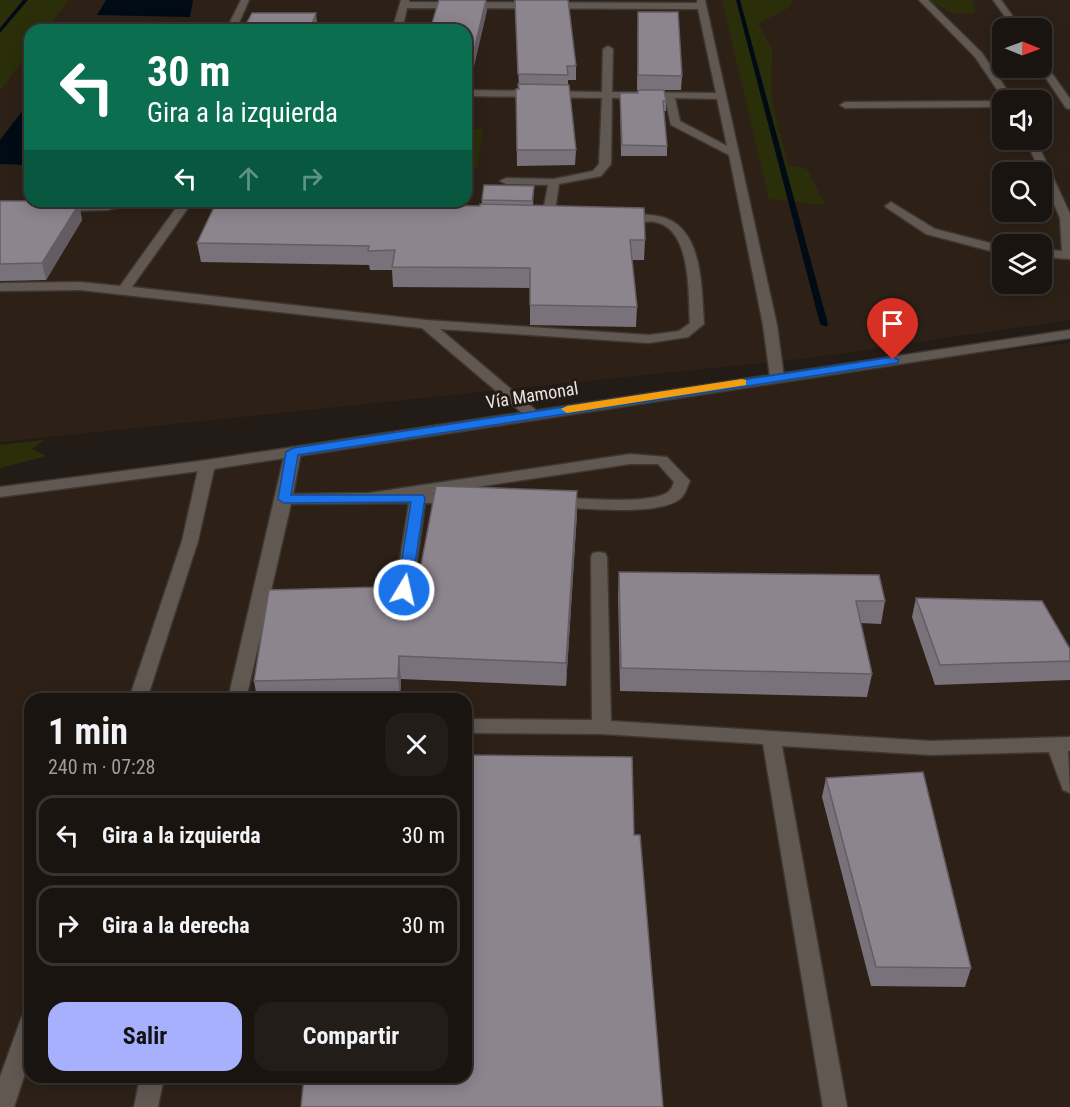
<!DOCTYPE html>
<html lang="es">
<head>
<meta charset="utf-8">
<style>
	:root { --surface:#1a1410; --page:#231d19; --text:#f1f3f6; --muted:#9f9e9f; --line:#383330; --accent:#a7b0fc }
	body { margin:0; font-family:"Roboto Condensed",sans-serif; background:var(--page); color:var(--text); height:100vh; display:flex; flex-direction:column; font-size:22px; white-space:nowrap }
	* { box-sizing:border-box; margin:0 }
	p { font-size:20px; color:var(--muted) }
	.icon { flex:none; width:33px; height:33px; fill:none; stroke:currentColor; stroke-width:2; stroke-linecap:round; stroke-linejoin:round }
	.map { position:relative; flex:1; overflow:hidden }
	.drawer { position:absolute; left:24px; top:693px; width:448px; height:390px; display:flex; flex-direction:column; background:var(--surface); border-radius:18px; box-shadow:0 3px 15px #0003,0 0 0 2px var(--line) }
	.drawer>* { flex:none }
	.guide { position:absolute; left:24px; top:24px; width:448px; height:183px; border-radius:18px; box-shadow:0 3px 15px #0003,0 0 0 2px var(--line); background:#0b6e4f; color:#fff; overflow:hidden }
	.needle { width:39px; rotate:91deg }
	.tools { position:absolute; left:992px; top:18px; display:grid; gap:12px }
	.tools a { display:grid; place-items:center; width:60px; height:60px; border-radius:12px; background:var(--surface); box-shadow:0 3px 15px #0003,0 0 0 2px var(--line); font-size:30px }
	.pin { position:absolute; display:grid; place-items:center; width:51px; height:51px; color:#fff; margin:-62px -26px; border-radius:50% 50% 50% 0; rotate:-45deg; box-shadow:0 0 6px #0007 }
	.pin .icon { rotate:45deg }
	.me { position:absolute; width:66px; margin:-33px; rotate:9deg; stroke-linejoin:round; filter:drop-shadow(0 0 4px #0008) }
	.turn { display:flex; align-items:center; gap:21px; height:126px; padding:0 24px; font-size:27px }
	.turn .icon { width:78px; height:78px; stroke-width:2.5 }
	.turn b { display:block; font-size:42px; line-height:51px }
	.lanes { display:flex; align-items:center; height:57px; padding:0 24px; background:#0003; justify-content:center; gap:30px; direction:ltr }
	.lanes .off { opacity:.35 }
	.round { display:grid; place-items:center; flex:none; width:63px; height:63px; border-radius:18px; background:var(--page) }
	.headline { display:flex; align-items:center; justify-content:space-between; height:102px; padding:0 24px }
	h1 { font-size:36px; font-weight:700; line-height:45px }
	.cta { display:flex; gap:12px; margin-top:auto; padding:12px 24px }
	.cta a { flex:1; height:69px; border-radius:18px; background:var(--accent); color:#111; font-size:24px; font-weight:700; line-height:69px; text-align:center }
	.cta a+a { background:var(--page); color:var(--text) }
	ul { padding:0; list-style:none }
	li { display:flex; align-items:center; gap:18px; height:81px; margin:0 12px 9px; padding:0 12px; border:3px solid var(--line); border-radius:18px }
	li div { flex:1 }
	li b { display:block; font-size:22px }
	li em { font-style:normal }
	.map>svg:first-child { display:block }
	.built { fill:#2d2117; fill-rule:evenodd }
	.green { fill:#2b2f09 }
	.water { fill:#000b16 }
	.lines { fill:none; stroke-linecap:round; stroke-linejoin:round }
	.stream { fill:#000b16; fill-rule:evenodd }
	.service-casing { stroke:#3d3733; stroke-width:3 }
	.tertiary-casing { stroke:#3d3733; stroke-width:3 }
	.service { fill:#615851; fill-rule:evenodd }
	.tertiary { fill:#615851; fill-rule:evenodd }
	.wall { fill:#79727a }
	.shaded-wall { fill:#635d63 }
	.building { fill:#8d858e; stroke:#635d63; stroke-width:1.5 }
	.route { fill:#1a73e8; stroke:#114b97; stroke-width:1.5 }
	.slow { fill:#f59e0b }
	.labels { text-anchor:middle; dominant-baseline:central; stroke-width:6; stroke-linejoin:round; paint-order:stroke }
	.street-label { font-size:18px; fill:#e9e3df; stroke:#231b16 }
</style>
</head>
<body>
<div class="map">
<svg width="1070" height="1107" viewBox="0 0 1070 1107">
	<rect width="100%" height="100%" fill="#231b16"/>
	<!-- built -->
	<g class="built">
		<path d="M69 0H1070V320L810 358 0 442V91L30 51V201H466V30H46ZM1002 28H1041V68H1002ZM1002 100H1041V140H1002ZM1002 172H1041V212H1002ZM1002 244H1041V284H1002Z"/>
		<path d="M1070 343V1107H0V493L777 377ZM30 699H466V1077H30Z"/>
	</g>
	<!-- green -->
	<g class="green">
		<path d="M0 0H69L46 30H30V51L0 91Z"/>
		<path d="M722 0H793L788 8 758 24 772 48 771 98 788 165 807 169 825 205 769 199Z"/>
		<path d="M928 0H972L976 13H952Z"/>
		<path d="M467 129H483L477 168H467Z"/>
		<path d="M44 440 32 449 47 456 0 468V445Z"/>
	</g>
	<!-- water -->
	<g class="water">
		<path d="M106 0H193L190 17 97 15Z"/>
		<path d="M189 23 191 30H85L88 26Z"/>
		<path d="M30 101V165L0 164V140Z"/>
	</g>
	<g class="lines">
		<!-- stream -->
		<g class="stream">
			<path d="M23 0H28L0 33V28Z"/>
			<path d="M736 0H740L828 324 827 326H824L820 324Z"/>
		</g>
		<!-- service casing -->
		<g class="service-casing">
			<g id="service">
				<path d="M241 0H249L236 30H226Z"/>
				<path d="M401 0H409V2L697 3V0H705L777 325 784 377 782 380H772L770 377 763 325 729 155 671 125 665 98H612L611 164 601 176 559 184 554 217 548 221 542 217 548 185 506 184 500 181 506 178 554 179 593 171 599 164 602 98 466 96V90L602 92 603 49 608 46 613 49 612 92 716 93 698 9 407 8 402 30H392ZM675 98 717 99 727 146 680 121Z"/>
				<path d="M919 0H928L982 53 1014 100H1004L975 57Z"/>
				<path d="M993 0H1001L1021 28H1013Z"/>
				<path d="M1041 61 1044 62 1070 99V109L1066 108 1039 68H1041Z"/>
				<path d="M1002 101V107L845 108 840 105 845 102Z"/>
				<path d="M1026 140H1036L1070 214V259L1041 257V249L1062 251 1060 218Z"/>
				<path d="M136 201 134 203 108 210 59 211 53 207 59 203Z"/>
				<path d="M181 201H193L132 287 426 320 649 335 679 331 690 323C688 294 692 229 655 222 643 220 627 227 618 219 625 213 640 214 649 215 704 217 701 284 704 324L688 337 649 343 440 329 538 412 540 415 538 418H528L422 328 80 290 0 291V283L80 282 120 286Z"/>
				<path d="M891 202 935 229 1002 246V254L926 234 887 208 885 206Z"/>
				<path d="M293 447 301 452 293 494 369 493 630 454 667 457 690 481C687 486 686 494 681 498 660 517 584 508 556 507L548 502 556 497C577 498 658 506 670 490 672 488 673 484 674 482L658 464H630L429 494H455L463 499 455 504 425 503 413 590 410 594H398L395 590 409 503 291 504 246 699H228L285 452Z"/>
				<path d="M207 460 215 465 198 541 147 699H129L182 541 199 465Z"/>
				<path d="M599 552 605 553 607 557 611 721 931 741 1070 737V751H1068L1070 793 1063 790 1049 752 931 755 782 746 847 1107H823L763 744 602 734 466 733V719L592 720 591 557 593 553Z"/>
				<path d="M30 1013V1058L14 1107H0V1077L22 1016Z"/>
				<path d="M140 1077H164L158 1107H134Z"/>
			</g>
		</g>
		<!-- tertiary casing -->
		<g class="tertiary-casing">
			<path id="tertiary" d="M1070 330V338L207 470 0 497V487L207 460Z"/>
		</g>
		<!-- service -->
		<use href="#service" class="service"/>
		<!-- tertiary -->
		<use href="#tertiary" class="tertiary"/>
	</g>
	<!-- wall -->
	<g class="wall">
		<path d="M515 0 576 66V80H568V85L576 150 575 165 517 166 516 89H519Z"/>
		<path d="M638 12 682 76 681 90H664L666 101V111H664L667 146V156H621L620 93H638L661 90H637Z"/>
		<path d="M534 186 533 205 645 240 644 260H632L637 307 636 327 530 325V288L393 287 392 270H370L369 265 201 262 197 243 217 201H378L377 205 480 206 482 204V200Z"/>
		<path d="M0 201 79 204 82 220 46 280 0 281Z"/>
		<path d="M577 513 566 686 401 679 400 699H257L254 681 417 586Z"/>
		<path d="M619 572 885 601 881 624 861 623 872 674 867 697 620 691 618 594Z"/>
		<path d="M916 598 1070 649V680L935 685 912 617Z"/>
		<path d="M826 778 971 968 965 987 871 986 822 797Z"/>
	</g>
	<!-- shaded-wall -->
	<g class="shaded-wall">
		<path d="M486 0 487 11 469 88 466 89V75Z"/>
		<path d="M316 13 318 30H310Z"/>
		<path d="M372 201H378L372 224 371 205Z"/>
		<path d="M79 204 82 220 46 280 42 263Z"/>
		<path d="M577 491V513L566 686V663Z"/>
		<path d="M399 656 401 679 400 699 398 678Z"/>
	</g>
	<!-- building -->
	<g class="building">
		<path d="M439 0H486L468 75H466V30H430Z"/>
		<path d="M515 0H568L576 66H567L568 75 518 74Z"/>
		<path d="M638 12H678L682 76 638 75Z"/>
		<path d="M252 13H316L310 30H243Z"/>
		<path d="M518 84 569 85 576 150H517L516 89H519Z"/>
		<path d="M638 90H664L666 101H663L667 146 622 145 620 93H638Z"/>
		<path d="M484 185 534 186 532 201 482 200Z"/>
		<path d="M0 201H62L60 203 79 204 42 263 0 264Z"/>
		<path d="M217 201H372L371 205 480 206V204L644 208 645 240H630L637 307 530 305V268L392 267 395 250 368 251 369 246 197 243Z"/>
		<path d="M436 486 577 491 566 663 399 656 398 678 254 681 269 590 417 586Z"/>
		<path d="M619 572 879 575 885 601H856L872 674 621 668Z"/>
		<path d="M916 598 1042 601 1070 649V661L940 665Z"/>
		<path d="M466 755 632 757 634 835H640L663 1107H301L304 1077H466Z"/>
		<path d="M923 772 971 968 876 967 826 778Z"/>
	</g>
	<!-- route -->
	<path class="route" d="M893 357 899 360 897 363 298 455 291 495H423L425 498 411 590 404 594 397 590 411 502 284 503 278 499 286 452 293 448Z"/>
	<!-- slow -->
	<path class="slow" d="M742 379 746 380V385L567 413 561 409 567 406Z"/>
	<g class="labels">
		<!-- street labels -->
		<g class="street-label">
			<text transform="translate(532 395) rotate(-9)">Vía Mamonal</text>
		</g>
	</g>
</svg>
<div class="tools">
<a><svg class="needle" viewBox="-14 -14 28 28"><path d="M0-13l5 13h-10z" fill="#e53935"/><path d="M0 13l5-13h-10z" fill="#9f9e9f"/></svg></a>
<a><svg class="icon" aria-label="sound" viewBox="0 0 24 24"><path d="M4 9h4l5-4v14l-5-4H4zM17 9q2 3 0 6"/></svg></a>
<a><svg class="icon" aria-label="search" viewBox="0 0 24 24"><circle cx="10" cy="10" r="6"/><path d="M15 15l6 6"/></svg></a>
<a><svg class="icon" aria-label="layers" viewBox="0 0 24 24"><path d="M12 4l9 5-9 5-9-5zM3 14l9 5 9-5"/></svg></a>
</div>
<div class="pin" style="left:893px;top:360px;background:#d93025"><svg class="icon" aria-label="arrive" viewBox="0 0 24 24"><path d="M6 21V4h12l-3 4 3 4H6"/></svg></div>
<svg class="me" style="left:404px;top:590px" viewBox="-20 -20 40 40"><circle r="17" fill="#1a73e8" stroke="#fff" stroke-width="3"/><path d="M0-11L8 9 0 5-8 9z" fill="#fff"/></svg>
<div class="guide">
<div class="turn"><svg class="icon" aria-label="left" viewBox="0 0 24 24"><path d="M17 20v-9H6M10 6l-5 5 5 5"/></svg><div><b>30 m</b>Gira a la izquierda</div></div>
<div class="lanes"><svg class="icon" aria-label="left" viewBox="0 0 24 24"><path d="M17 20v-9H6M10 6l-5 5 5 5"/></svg><svg class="icon off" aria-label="ahead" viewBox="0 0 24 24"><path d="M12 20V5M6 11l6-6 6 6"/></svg><svg class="icon off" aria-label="right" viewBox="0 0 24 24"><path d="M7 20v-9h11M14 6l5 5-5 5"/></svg></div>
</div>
<section class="drawer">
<div class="headline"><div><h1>1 min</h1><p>240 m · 07:28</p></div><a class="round"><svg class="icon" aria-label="close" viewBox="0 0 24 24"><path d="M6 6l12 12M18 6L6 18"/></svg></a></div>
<ul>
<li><svg class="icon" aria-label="left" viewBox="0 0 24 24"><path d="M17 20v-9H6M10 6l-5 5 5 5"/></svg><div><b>Gira a la izquierda</b></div><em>30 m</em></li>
<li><svg class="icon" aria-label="right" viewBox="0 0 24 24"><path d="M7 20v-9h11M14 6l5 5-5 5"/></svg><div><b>Gira a la derecha</b></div><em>30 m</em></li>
</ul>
<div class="cta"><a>Salir</a><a>Compartir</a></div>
</section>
</div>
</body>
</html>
